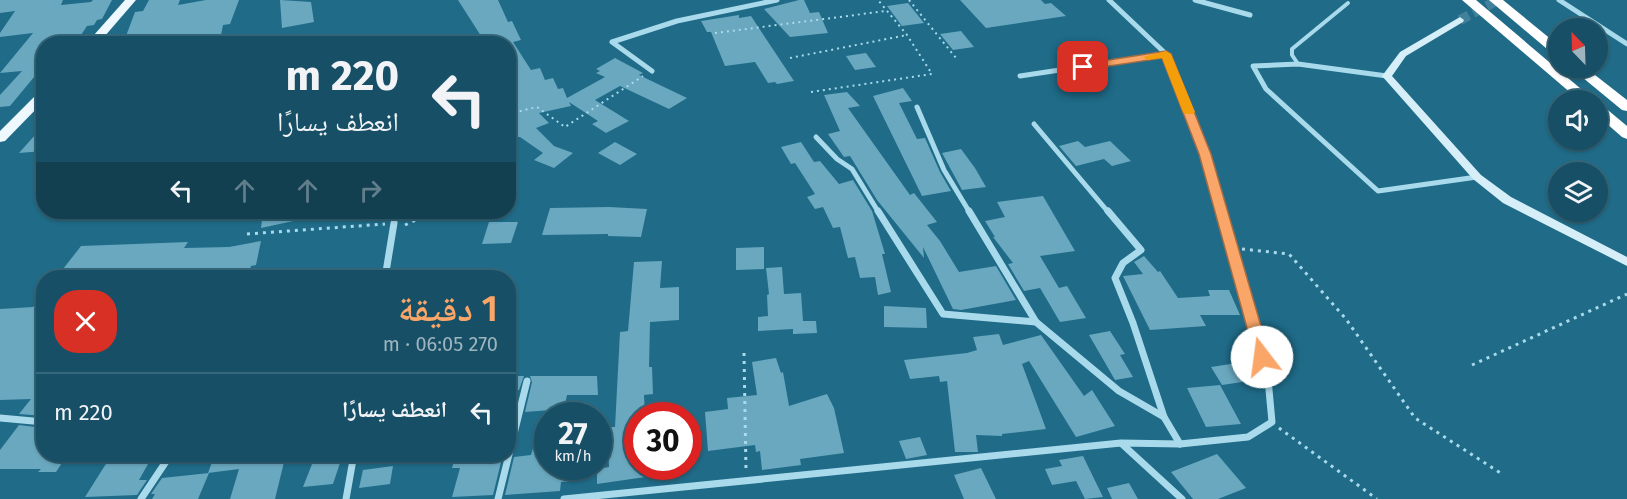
<!DOCTYPE html>
<html lang="ar">
<head>
<meta charset="utf-8">
<style>
	:root { --surface:#175066; --page:#245a6f; --text:#f1f3f6; --muted:#9eb5bf; --line:#36677a; --accent:#f9a668 }
	body { margin:0; font-family:"Fira Sans","Noto Naskh Arabic",sans-serif; background:var(--page); color:var(--text); direction:rtl; height:100vh; display:flex; flex-direction:column; font-size:22px; white-space:nowrap }
	* { box-sizing:border-box; margin:0 }
	p { font-size:20px; color:var(--muted) }
	.icon { flex:none; width:33px; height:33px; fill:none; stroke:currentColor; stroke-width:2; stroke-linecap:round; stroke-linejoin:round }
	.map { position:relative; flex:1; overflow:hidden; direction:ltr }
	.details { position:absolute; left:36px; top:270px; width:480px; height:192px; display:flex; flex-direction:column; background:var(--surface); border-radius:24px; box-shadow:0 2px 4px #0004,0 0 0 2px var(--line); direction:rtl }
	.details>* { flex:none }
	.top-card { position:absolute; left:36px; top:36px; width:480px; height:183px; border-radius:24px; box-shadow:0 2px 4px #0004,0 0 0 2px var(--line); direction:rtl; background:#175066; color:var(--text); overflow:hidden }
	.needle { width:39px; rotate:337deg }
	.tools { position:absolute; left:1548px; top:18px; display:grid; gap:12px }
	.tools a { display:grid; place-items:center; width:60px; height:60px; border-radius:50%; background:var(--surface); box-shadow:0 2px 4px #0004,0 0 0 2px var(--line); font-size:30px }
	.speed { position:absolute; left:534px; top:402px; display:flex; gap:12px; font-size:30px; font-weight:700; text-align:center }
	.speed>* { display:grid; place-content:center; width:78px; height:78px; border-radius:50%; background:var(--surface); box-shadow:0 2px 4px #0004,0 0 0 2px var(--line); line-height:1 }
	.speed small { font-size:15px; font-weight:400 }
	.speed .limit { border:9px solid #d22; background:#fff; color:#111 }
	.pin { position:absolute; display:grid; place-items:center; width:51px; height:51px; color:#fff; margin:-26px; border-radius:12px; box-shadow:0 3px 9px #0006 }
	.me { position:absolute; width:66px; margin:-33px; rotate:345deg; stroke-linejoin:round; filter:drop-shadow(0 0 4px #0008) }
	.turn { display:flex; align-items:center; gap:21px; height:126px; padding:0 18px; font-size:27px }
	.turn .icon { width:78px; height:78px; stroke-width:2.5 }
	.turn b { display:block; font-size:42px; line-height:51px }
	.lanes { display:flex; align-items:center; height:57px; padding:0 18px; background:#0003; justify-content:center; gap:30px; direction:ltr }
	.lanes .off { opacity:.35 }
	.round { display:grid; place-items:center; flex:none; width:63px; height:63px; border-radius:24px; background:var(--page) }
	.headline { display:flex; align-items:center; justify-content:space-between; height:102px; padding:0 18px }
	h1 { font-size:36px; font-weight:600; line-height:45px; color:var(--accent) }
	ul { padding:0; list-style:none }
	li { display:flex; align-items:center; gap:18px; height:78px; padding:0 18px; border-top:2px solid var(--line) }
	li div { flex:1 }
	li b { display:block; font-size:22px }
	li em { font-style:normal }
	.map>svg:first-child { display:block }
	.building { fill:#69a8bf }
	.lines { fill:none; stroke-linecap:round; stroke-linejoin:round }
	.secondary-tunnel { stroke:#41819a; stroke-width:10; stroke-dasharray:10 5; stroke-linecap:butt }
	.path-far1 { stroke:#a9daeb; stroke-width:2; stroke-dasharray:2 4; stroke-linecap:butt }
	.path { stroke:#a9daeb; stroke-width:3; stroke-dasharray:3 5; stroke-linecap:butt }
	.service { stroke:#a9daeb; stroke-width:4 }
	.minor-far1 { stroke:#a9daeb; stroke-width:5 }
	.minor { stroke:#a9daeb; stroke-width:7 }
	.secondary { fill:#d5eef8; fill-rule:evenodd }
	.primary { fill:#edf9fe; fill-rule:evenodd }
	.motorway { fill:#fff; fill-rule:evenodd }
	.route { fill:#f9a668; stroke:#a26c44; stroke-width:1.5 }
	.slow { fill:#f59e0b }
</style>
</head>
<body>
<div class="map">
<svg width="1627" height="499" viewBox="0 0 1627 499">
	<rect width="100%" height="100%" fill="#1f6b88"/>
	<!-- building -->
	<g class="building">
		<path d="M0 0H63L61 5 91 2 93 0H112L102 19 97 20 94 25 87 26 77 41 44 44V65L10 106 0 107V95L22 71 0 73 33 33 0 37V33L15 11 0 13Z"/>
		<path d="M149 0H180L178 5 206 0H239L230 24 223 25 221 35 176 44H123L135 12 143 11Z"/>
		<path d="M280 0 311 2 314 22 282 28Z"/>
		<path d="M458 0H498L508 22 512 21 521 40 513 42 531 70 540 68 545 80 553 78 558 89 563 88 567 98 605 77 596 73 600 71 596 69 615 58 643 73 639 75 687 98 669 109 620 86 595 100 629 121 606 133 592 124 598 121 569 102 571 106 539 113 549 123 536 128 554 146 573 153 554 168 534 160 543 153 520 137H518L508 127V101L514 100 508 86V43L491 44 488 35 481 36Z"/>
		<path d="M799 0H804L810 13 819 12 828 33 790 37 764 9Z"/>
		<path d="M960 0H1041L1045 4 1051 3 1066 16 986 28Z"/>
		<path d="M908 3 924 23 902 26 887 6Z"/>
		<path d="M739 15V18L751 16 794 81 777 84 775 82 768 83 755 62 725 66 711 32H707L701 21Z"/>
		<path d="M961 31 974 47 953 50 940 34Z"/>
		<path d="M866 53 876 67 855 70 846 56Z"/>
		<path d="M903 88 912 101 899 103 917 139 925 138 940 172 951 191 922 196 873 96Z"/>
		<path d="M847 92 860 106 848 108 910 195 914 193 937 222 927 225 940 241 959 272 996 266 1016 300 961 310 953 309 923 247 924 258 877 200 850 156 844 157 828 134 840 131 824 95Z"/>
		<path d="M44 125V151L19 153Z"/>
		<path d="M1078 141 1085 147 1110 141 1131 161 1112 166 1104 159 1076 166 1059 146Z"/>
		<path d="M615 142 637 154 620 165 598 153Z"/>
		<path d="M801 142 814 162 820 161 839 184 853 180 872 211 885 254H882L891 292 878 295 875 277 860 278 855 257 848 258 840 227 833 228 823 207 815 209 807 197 815 194 795 163 791 164 781 147Z"/>
		<path d="M961 149 975 168 986 187 962 190 942 153Z"/>
		<path d="M1043 196 1075 251 1040 256 1059 288 1067 286 1086 318 1060 322 1040 288 1024 291 1008 264 1013 263 993 237H995L985 221 1005 217 997 202Z"/>
		<path d="M609 207 647 209 641 237 608 236V234L542 235 550 208Z"/>
		<path d="M263 212H312V217L261 228Z"/>
		<path d="M489 222H518L511 243 482 244Z"/>
		<path d="M261 241 256 265 251 266 247 278H56L81 246 188 242 184 248 229 247Z"/>
		<path d="M764 247V269L736 270V248Z"/>
		<path d="M1144 256 1158 272 1160 271 1178 298 1210 296 1208 290H1229L1240 315H1200L1206 326 1150 330 1123 276 1143 274 1134 262Z"/>
		<path d="M662 261 660 288 679 287V320L650 322 649 367H652L653 394 644 395 645 416H638V466H665L666 474 597 484V469L609 467 608 443 598 444V427H615L620 332 628 331 634 262Z"/>
		<path d="M782 267 784 294 801 293 803 321H816L817 333 793 334V329L758 331V317L768 316 767 295 769 294 766 268Z"/>
		<path d="M44 294V416L19 414 31 399 0 400V309L33 307Z"/>
		<path d="M884 306 926 308 927 328 884 327Z"/>
		<path d="M1110 331 1125 354 1120 355 1133 377 1115 380 1089 335Z"/>
		<path d="M999 334 1003 345 1041 335 1084 396 1092 390 1115 426 1076 437 1029 361 1022 364 1046 429 1002 434V436L976 435 978 452H955L947 381 940 382 939 376 910 379 904 360 967 353 977 350 973 337Z"/>
		<path d="M776 358 781 373 783 372 789 406 827 394 834 408 844 453 800 459 801 465 762 470 760 451 756 452 755 445 708 451 705 412 728 409 727 398 757 395 752 362Z"/>
		<path d="M1237 363 1249 381 1222 385 1211 367Z"/>
		<path d="M508 376H524L519 390 508 391Z"/>
		<path d="M530 376H597L598 395H567L564 409 525 412 532 382Z"/>
		<path d="M1220 385 1241 424 1206 427 1187 388Z"/>
		<path d="M19 425 44 428V454H68L56 472H38L41 469H0V450Z"/>
		<path d="M536 437H548V466H582L581 480 561 482 560 491 505 495 514 457 531 455Z"/>
		<path d="M920 437 927 455 906 459 899 441Z"/>
		<path d="M215 454H264L263 458 286 454 275 499H230L239 469 208 473Z"/>
		<path d="M316 454H343L333 484 303 487Z"/>
		<path d="M456 454H496L495 458H502L493 495 452 497 460 468H452Z"/>
		<path d="M1217 454 1246 488 1218 499H1193L1171 472Z"/>
		<path d="M1083 456 1103 497 1085 499 1076 481 1052 485 1045 469 1062 466 1059 460Z"/>
		<path d="M152 457 139 480H147L137 495 85 497 109 459Z"/>
		<path d="M393 466 390 484 359 488 363 470Z"/>
		<path d="M981 468 996 499H964L954 475Z"/>
		<path d="M209 473 198 499H152L155 494H151L162 478Z"/>
		<path d="M1129 483 1138 499H1112L1107 488Z"/>
	</g>
	<g class="lines">
		<!-- secondary-tunnel -->
		<path class="secondary-tunnel" d="M1460 20 1498 0"/>
		<!-- path-far1 -->
		<g class="path-far1">
			<path d="M909 0 956 58"/>
			<path d="M715 33 886 11"/>
			<path d="M790 58 907 35"/>
			<path d="M811 92 932 74 907 35 878 0"/>
			<path d="M508 114 537 107 565 127 643 76"/>
		</g>
		<!-- path -->
		<g class="path">
			<path d="M405 225 433 212"/>
			<path d="M247 234 385 224"/>
			<path d="M1242 249 1289 254 1346 319 1415 418 1502 474"/>
			<path d="M744 353 746 471"/>
			<path d="M1472 365 1627 294"/>
			<path d="M1279 428 1377 499"/>
		</g>
		<!-- service -->
		<path class="service" d="M1298 64 1292 55V49L1348 3"/>
		<!-- minor-far1 -->
		<g class="minor-far1">
			<path d="M1109 0 1166 54 1205 154 1221 213"/>
			<path d="M1195 0 1250 15"/>
			<path d="M1559 0 1627 44"/>
			<path d="M652 71 612 42 677 21 777 0"/>
			<path d="M1020 76 1166 54"/>
			<path d="M1387 76 1298 64 1253 66 1266 89 1378 191 1477 177"/>
			<path d="M917 107 944 170 970 213"/>
			<path d="M1034 124 1109 213"/>
			<path d="M816 137 837 159 852 169 879 213"/>
		</g>
		<!-- minor -->
		<g class="minor">
			<path d="M878 211 943 314 1036 322 1119 391 1164 417 1180 444"/>
			<path d="M969 211 1036 322"/>
			<path d="M1108 211 1141 250 1123 263 1115 278 1133 323 1164 417"/>
			<path d="M385 278 394 223"/>
			<path d="M0 418 44 422"/>
			<path d="M1122 444 1182 499"/>
			<path d="M141 499 171 454"/>
			<path d="M346 499 354 454"/>
			<path d="M498 499 527 381"/>
			<path d="M564 499 1121 443 1180 444 1248 437 1272 422 1268 379 1221 211"/>
		</g>
		<!-- secondary -->
		<path class="secondary" d="M1460 17 1464 20 1463 22 1406 56 1392 76 1481 175 1511 197 1627 257V266L1503 203 1473 179 1382 76 1400 52Z"/>
		<!-- primary -->
		<g class="primary">
			<path d="M125 0H136L98 44H86Z"/>
			<path d="M44 90V101L5 141 0 142V131L40 91Z"/>
		</g>
		<!-- motorway -->
		<g class="motorway">
			<path d="M1462 0H1476L1594 100H1579Z"/>
			<path d="M1489 0H1503L1558 45V55L1553 54Z"/>
			<path d="M1571 68H1586L1627 100V111L1622 110Z"/>
			<path d="M1598 104 1603 106 1627 126V139L1622 137 1598 116Z"/>
		</g>
	</g>
	<!-- route -->
	<path class="route" d="M1166 51 1171 54 1211 154 1270 357 1268 361H1257L1255 357 1199 154 1162 58 1083 70 1077 67 1083 64Z"/>
	<!-- slow -->
	<path class="slow" d="M1166 51 1171 54 1195 112 1193 114H1185L1183 112 1162 58 1148 60 1143 57Z"/>
</svg>
<div class="tools">
<a><svg class="needle" viewBox="-14 -14 28 28"><path d="M0-13l5 13h-10z" fill="#e53935"/><path d="M0 13l5-13h-10z" fill="#9eb5bf"/></svg></a>
<a><svg class="icon" aria-label="sound" viewBox="0 0 24 24"><path d="M4 9h4l5-4v14l-5-4H4zM17 9q2 3 0 6"/></svg></a>
<a><svg class="icon" aria-label="layers" viewBox="0 0 24 24"><path d="M12 4l9 5-9 5-9-5zM3 14l9 5 9-5"/></svg></a>
</div>
<div class="speed"><div>27<small>km/h</small></div><div class="limit">30</div></div>
<div class="pin" style="left:1083px;top:67px;background:#d93025"><svg class="icon" aria-label="arrive" viewBox="0 0 24 24"><path d="M6 21V4h12l-3 4 3 4H6"/></svg></div>
<svg class="me" style="left:1262px;top:357px" viewBox="-20 -20 40 40"><circle r="19" fill="#fff"/><path d="M0-13L10 11 0 6-10 11z" fill="#f9a668"/></svg>
<div class="top-card">
<div class="turn"><svg class="icon" aria-label="left" viewBox="0 0 24 24"><path d="M17 20v-9H6M10 6l-5 5 5 5"/></svg><div><b>220 m</b>انعطف يسارًا</div></div>
<div class="lanes"><svg class="icon" aria-label="left" viewBox="0 0 24 24"><path d="M17 20v-9H6M10 6l-5 5 5 5"/></svg><svg class="icon off" aria-label="ahead" viewBox="0 0 24 24"><path d="M12 20V5M6 11l6-6 6 6"/></svg><svg class="icon off" aria-label="ahead" viewBox="0 0 24 24"><path d="M12 20V5M6 11l6-6 6 6"/></svg><svg class="icon off" aria-label="right" viewBox="0 0 24 24"><path d="M7 20v-9h11M14 6l5 5-5 5"/></svg></div>
</div>
<section class="details">
<div class="headline"><div><h1>1 دقيقة</h1><p>270 m · 06:05</p></div><a class="round" style="background:#d93025;color:#fff"><svg class="icon" aria-label="close" viewBox="0 0 24 24"><path d="M6 6l12 12M18 6L6 18"/></svg></a></div>
<ul>
<li><svg class="icon" aria-label="left" viewBox="0 0 24 24"><path d="M17 20v-9H6M10 6l-5 5 5 5"/></svg><div><b>انعطف يسارًا</b></div><em>220 m</em></li>
</ul>
</section>
</div>
</body>
</html>
